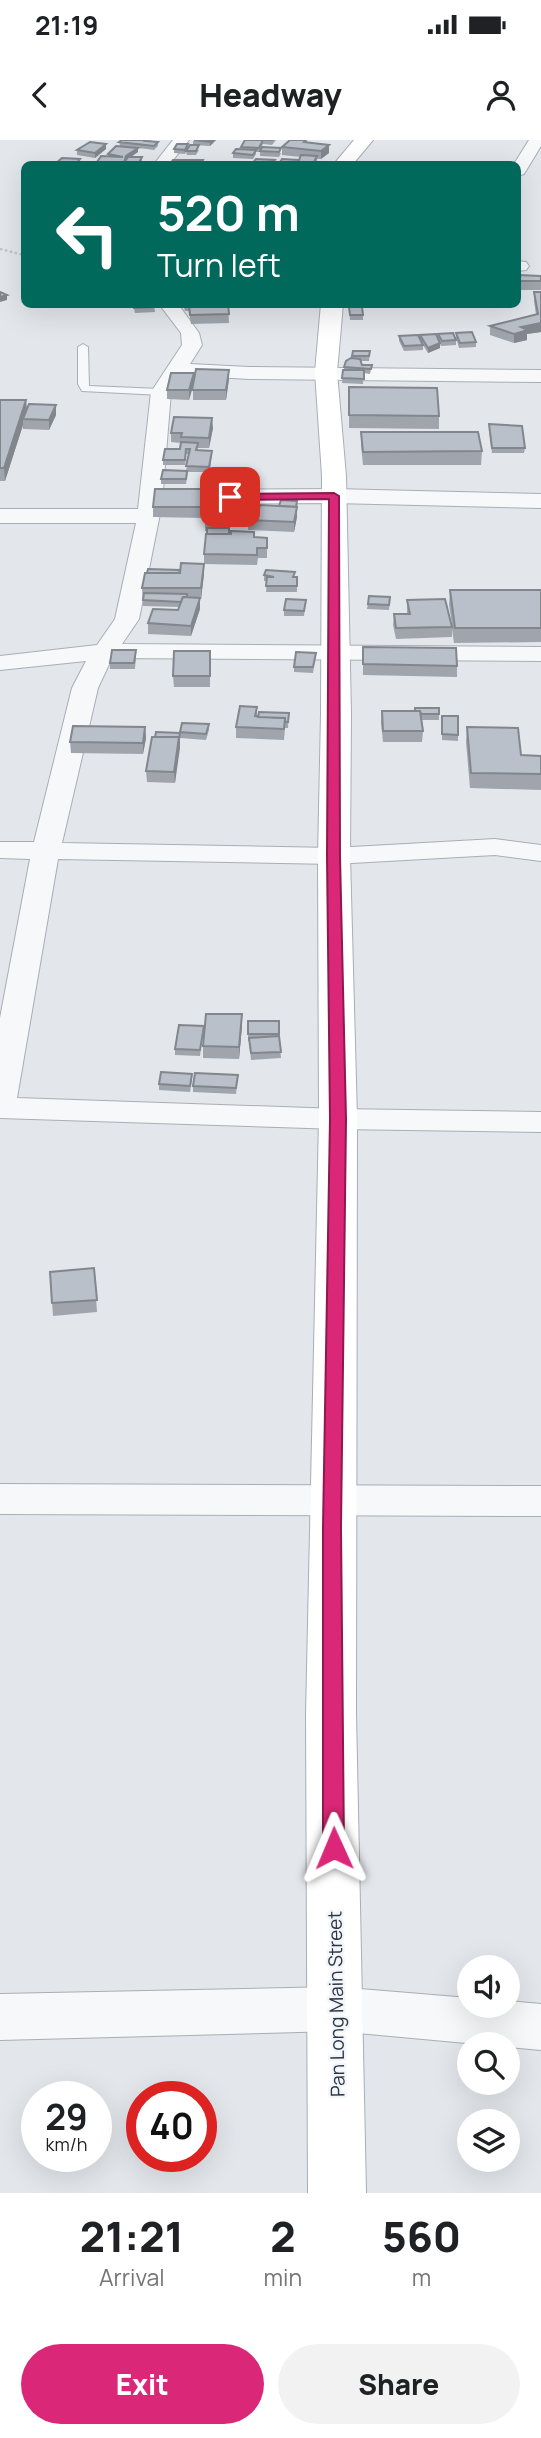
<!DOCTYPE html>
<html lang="en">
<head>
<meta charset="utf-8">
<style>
	:root { --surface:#fff; --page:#f2f2f2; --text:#202124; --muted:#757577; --accent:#db2777 }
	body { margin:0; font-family:Manrope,sans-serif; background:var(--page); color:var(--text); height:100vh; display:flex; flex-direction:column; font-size:26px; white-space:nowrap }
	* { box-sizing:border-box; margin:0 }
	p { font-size:23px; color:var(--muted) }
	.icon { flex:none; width:38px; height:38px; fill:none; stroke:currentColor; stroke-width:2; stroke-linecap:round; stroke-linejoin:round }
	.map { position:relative; height:2053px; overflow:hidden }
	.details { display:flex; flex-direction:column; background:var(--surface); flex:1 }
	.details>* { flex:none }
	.hud { position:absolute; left:21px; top:21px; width:500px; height:147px; border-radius:10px; box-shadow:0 7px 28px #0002; background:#00695c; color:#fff; overflow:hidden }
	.tools { position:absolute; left:457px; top:1815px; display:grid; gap:14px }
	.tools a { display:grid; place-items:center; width:63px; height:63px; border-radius:50%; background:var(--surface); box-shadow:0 7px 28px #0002; font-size:35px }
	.speed { position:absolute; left:21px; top:1941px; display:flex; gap:14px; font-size:35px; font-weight:700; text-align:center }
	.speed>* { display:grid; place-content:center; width:91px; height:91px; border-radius:50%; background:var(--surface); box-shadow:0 7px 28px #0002; line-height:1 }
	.speed small { font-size:18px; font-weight:400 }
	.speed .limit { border:10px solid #d22; background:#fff; color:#111 }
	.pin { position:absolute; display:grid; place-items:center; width:60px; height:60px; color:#fff; margin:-30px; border-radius:14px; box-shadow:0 4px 10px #0006 }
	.me { position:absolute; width:77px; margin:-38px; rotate:359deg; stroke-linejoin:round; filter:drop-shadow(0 0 5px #0008) }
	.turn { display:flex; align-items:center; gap:24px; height:147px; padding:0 21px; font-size:32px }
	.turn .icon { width:91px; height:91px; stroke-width:2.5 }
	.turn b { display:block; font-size:49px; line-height:60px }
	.eta { display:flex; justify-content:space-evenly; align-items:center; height:119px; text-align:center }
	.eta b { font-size:42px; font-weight:800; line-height:49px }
	.button { display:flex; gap:14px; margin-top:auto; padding:14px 21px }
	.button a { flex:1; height:80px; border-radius:42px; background:var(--accent); color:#fff; font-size:28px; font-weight:800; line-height:80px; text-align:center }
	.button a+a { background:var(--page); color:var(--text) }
	.status { display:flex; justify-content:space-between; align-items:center; height:49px; padding:0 35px; background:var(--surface); direction:ltr }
	.status svg { height:19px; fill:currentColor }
	header { display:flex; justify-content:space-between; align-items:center; height:91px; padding:0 21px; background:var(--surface); font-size:32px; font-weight:800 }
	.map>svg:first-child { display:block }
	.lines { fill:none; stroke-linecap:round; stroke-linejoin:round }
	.lane-casing { stroke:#a8aeb6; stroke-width:2 }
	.street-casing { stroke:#a8aeb6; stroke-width:2 }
	.secondary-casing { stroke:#a8aeb6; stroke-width:2 }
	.path { stroke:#c1c5cb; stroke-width:2.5; stroke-dasharray:2.5 2.5; stroke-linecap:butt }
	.lane { fill:#f6f8fa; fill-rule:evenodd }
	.street { fill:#f6f8fa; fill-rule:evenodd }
	.secondary { fill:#fff; fill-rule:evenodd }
	.wall { fill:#a0a5ad }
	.shaded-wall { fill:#82868d }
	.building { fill:#bac0c9; stroke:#82868d; stroke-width:2 }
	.route { fill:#db2777; stroke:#8e194d; stroke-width:2 }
	.labels { text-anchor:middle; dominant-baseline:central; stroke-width:5; stroke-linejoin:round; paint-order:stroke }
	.street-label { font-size:19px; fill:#2b3544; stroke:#f3f6f9 }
</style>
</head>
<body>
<div class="status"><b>21:19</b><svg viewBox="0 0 49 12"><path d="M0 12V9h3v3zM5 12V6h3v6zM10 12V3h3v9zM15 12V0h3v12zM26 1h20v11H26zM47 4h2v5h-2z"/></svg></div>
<header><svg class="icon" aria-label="back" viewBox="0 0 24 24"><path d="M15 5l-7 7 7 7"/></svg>Headway<svg class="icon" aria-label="person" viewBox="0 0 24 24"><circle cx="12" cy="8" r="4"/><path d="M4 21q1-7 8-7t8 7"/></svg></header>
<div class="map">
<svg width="541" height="2053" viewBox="0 0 541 2053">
	<rect width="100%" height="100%" fill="#e3e7ec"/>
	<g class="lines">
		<!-- lane casing -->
		<g class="lane-casing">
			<path id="lane" d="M83 204 88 207 89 246 161 249 166 252 161 255 82 251 78 244V207Z"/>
		</g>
		<!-- street casing -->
		<g class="street-casing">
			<g id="street">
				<path d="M173 0H189L170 24H154Z"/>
				<path d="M529 0H541V6L524 34 518 36V24H514Z"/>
				<path d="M518 121 526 122 529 126 526 130 518 131Z"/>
				<path d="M159 164H178L199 193 202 205 190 224 249 227 541 230V242L249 239 182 235 171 252 163 350 334 349 541 354V368L334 363 162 364 139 479 122 504 541 507V521L112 518 98 548 62 703 334 708 495 699 541 705V721L495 715 334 724 58 719 17 958 338 969 541 972V992L338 989 0 978V878L30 719 0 718V702H34L72 548 86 521 0 530V516L97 505 115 479 136 383H0V369H138L151 252 182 205 181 193Z"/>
				<path d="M0 1344 541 1346V1376L0 1374Z"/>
				<path d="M336 1847 469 1858V1866H508V1861L541 1864V1910L508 1907V1904H477L336 1891 0 1900V1854Z"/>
			</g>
		</g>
		<!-- secondary casing -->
		<g class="secondary-casing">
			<g id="secondary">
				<path d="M354 0H373L353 24H334Z"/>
				<path d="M321 164H343L337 232 346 336 351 574 350 716 357 979 356 1574 366 2053H308L306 1574 319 979 318 716 321 574 322 336 315 232Z"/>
			</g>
		</g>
		<!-- path -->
		<path class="path" d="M0 109 24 115"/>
		<!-- lane -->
		<use href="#lane" class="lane"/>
		<!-- street -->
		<use href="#street" class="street"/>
		<!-- secondary -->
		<use href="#secondary" class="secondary"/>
	</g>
	<!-- wall -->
	<g class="wall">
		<path d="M122 0H152L150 1 158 2V6L154 10 138 8V12L131 17H142V22L140 24H141H98L97 22 108 16V14L120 6 119 2Z"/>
		<path d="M216 0 210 6 193 5V1Z"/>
		<path d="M245 0H276L272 5 263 4 259 12H256V14L253 19 233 18V13L241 9Z"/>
		<path d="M307 0V2L329 13 321 19H317V24L299 20 301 17 282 15V7Z"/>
		<path d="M188 4V7L199 10 196 15H187L186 12 185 14 174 13V9Z"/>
		<path d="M106 9 95 18 77 15V10Z"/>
		<path d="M260 11 281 13 279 17 260 16Z"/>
		<path d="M518 135 541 136V150H518Z"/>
		<path d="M534 152H541V192L527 194V200L514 203 490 195V186L536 175 534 161Z"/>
		<path d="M133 164H154L155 172 135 173Z"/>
		<path d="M183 164H228L229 183 191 184 189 171H185Z"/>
		<path d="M349 167 363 175V180H350Z"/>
		<path d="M456 193 476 202V207L459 208 456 198Z"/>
		<path d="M438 194 456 200V205L441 206 440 204V208L428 213 423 205V210L404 211 399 201V196L420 199V195L438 198Z"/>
		<path d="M353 211H370L369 221H361L362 225H372L370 234 364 233 363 244 342 243 343 230H344V227L352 219Z"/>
		<path d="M229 230V239L226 260H193V246L189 260 167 259V250Z"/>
		<path d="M349 247 439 276V289L349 288Z"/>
		<path d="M0 260H26L27 270 56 275 49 290 23 289V285L5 341H0Z"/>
		<path d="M489 284 525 308 524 313H492L489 290Z"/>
		<path d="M213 288 209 308H198L197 310 212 311 210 332H188L186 344H161V339L186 331 189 314H186L185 325H163V320L180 309 181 303 171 302V293Z"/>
		<path d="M361 292 482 311 481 325H363L361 305Z"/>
		<path d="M204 349 203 378 153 377V367Z"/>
		<path d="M226 357V388L229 394 254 397 267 398V418H258L257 425 204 424V414L207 394V391H205V360Z"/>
		<path d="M297 367V377L294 392 248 390V380L258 372Z"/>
		<path d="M204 434 201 459H200V469L191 496 148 494V483L178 470 179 467 143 466 142 448Z"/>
		<path d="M264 435 297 437V452H266L267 441H264Z"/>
		<path d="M450 450H541V502L454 503 452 489V497L396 499 393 485 394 474H407V460L452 484 449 465Z"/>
		<path d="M369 456 390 457 389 470 367 469Z"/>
		<path d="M306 460 304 476H284V470Z"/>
		<path d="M363 507 457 526V537L363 535Z"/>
		<path d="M210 511V547H174L173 536Z"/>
		<path d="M316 513 313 533 294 532V527Z"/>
		<path d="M136 516 135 529H110V523Z"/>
		<path d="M257 567V576L289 573 288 588H285L284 600 236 598V587Z"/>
		<path d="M382 571 439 574V580H422L423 591 422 602H383L381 582Z"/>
		<path d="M442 576H458V601L442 600Z"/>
		<path d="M209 584V590L206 600 180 598 175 643 147 642 146 631 180 593Z"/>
		<path d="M145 587 146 598 143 614 71 613 70 602Z"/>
		<path d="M467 587 521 615 541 616V650L470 648 466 602Z"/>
		<path d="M248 881H279V896L281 918 251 920 249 901H248Z"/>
		<path d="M204 886 200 916 175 915V909Z"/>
		<path d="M242 886 239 919 203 918V906Z"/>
		<path d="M192 934V940L190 952 159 950V944Z"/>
		<path d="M238 935 236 954 193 952V946Z"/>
		<path d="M94 1128 97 1172 53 1176 50 1132Z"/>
	</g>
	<!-- shaded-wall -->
	<g class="shaded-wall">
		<path d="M212 0H216L210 6V2Z"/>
		<path d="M106 4V9L95 18V13Z"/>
		<path d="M329 5V13L321 19V11Z"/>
		<path d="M138 8V12L126 20 124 24 126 16Z"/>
		<path d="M7 155V160L0 162V157Z"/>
		<path d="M541 183V192L527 194V200L514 203V194L521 187Z"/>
		<path d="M440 203V208L428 213V208Z"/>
		<path d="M229 230V239L226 260V250Z"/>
		<path d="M194 233V243L189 260V250Z"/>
		<path d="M26 260 27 273 23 279V285L5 341 4 328Z"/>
		<path d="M56 265V275L49 290V280Z"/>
		<path d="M212 278 213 288 209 308V298Z"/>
		<path d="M297 367V377L294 392V382Z"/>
		<path d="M204 424V434L201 459V448Z"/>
		<path d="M200 458V469L191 496V486Z"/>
		<path d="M145 587 146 598 143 614V603Z"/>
		<path d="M180 593V608L175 643 174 632Z"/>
		<path d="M242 874V886L239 919V907Z"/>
	</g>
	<!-- building -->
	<g class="building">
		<path d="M122 0H146L145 1 158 2 154 6 119 2Z"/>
		<path d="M194 0H212L210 2Z"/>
		<path d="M245 0H273H263L259 8 241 7Z"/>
		<path d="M290 0H306L304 2 329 5 321 11 282 7Z"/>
		<path d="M90 2 106 4 95 13 77 10Z"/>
		<path d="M177 4H188L185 10 174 9Z"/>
		<path d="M190 5H199L196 11H186Z"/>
		<path d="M116 6 138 8 126 16 124 23 128 17H142L138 24H141H132L133 23 132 24H100L101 22H97L101 16 123 17 108 14Z"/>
		<path d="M262 7 281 8 279 12 260 11Z"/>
		<path d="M236 9 256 10 253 15 233 13Z"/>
		<path d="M301 15 317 16 313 24H279L282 19 299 20Z"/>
		<path d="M62 18 80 19 76 24H55Z"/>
		<path d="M256 19 275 20 272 24H252Z"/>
		<path d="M173 20H203L201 24 185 23 184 24H170Z"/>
		<path d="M518 135 541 136V141H518Z"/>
		<path d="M0 152 7 155 0 157Z"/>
		<path d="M534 152H541V183L521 187 528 190 514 194 490 186 538 174Z"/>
		<path d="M134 164H154V167L134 168Z"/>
		<path d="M189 164H228L229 174 190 175Z"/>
		<path d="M349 167H362L363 175H350Z"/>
		<path d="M472 192 476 202 460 203 456 193Z"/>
		<path d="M453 193 456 200 442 201 438 194Z"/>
		<path d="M436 194 440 203 428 208 420 195Z"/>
		<path d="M418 195 423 205 404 206 399 196Z"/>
		<path d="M353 211H370L369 216H352Z"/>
		<path d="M351 218 360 219 362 225H372L371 229 344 227 346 221Z"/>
		<path d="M196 229 229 230 226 250H192Z"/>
		<path d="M343 230H364V239L342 238Z"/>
		<path d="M171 233H194L189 250H167Z"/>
		<path d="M349 247 437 248 439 276 349 275Z"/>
		<path d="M0 260H26L4 328H0Z"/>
		<path d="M29 264 56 265 49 280 23 279Z"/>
		<path d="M174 277 212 278 209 298 181 297 182 293H171Z"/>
		<path d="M489 284 522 286 525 308H492Z"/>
		<path d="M361 292H478L482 311 363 312Z"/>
		<path d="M181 302 198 303 196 310 212 311 209 327 186 326 190 309H186L185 320H163L165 309H180Z"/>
		<path d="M163 330 187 331 186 339H161Z"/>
		<path d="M155 349H204L203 367H153Z"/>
		<path d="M226 357V381H205V360Z"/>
		<path d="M281 360 297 361 296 367 279 366Z"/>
		<path d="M260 365 297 367 294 382 248 380 250 372H258Z"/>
		<rect x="207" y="388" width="22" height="6"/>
		<path d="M231 391 254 392V397L267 398V408H257V415L204 414 206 394H231Z"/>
		<path d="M181 423 204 424 201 448H142L145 433H180Z"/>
		<path d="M148 429 180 430 179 433H147Z"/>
		<path d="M266 430 295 432 293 437H297V446H266L267 437H274L264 435Z"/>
		<path d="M450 450H541V488H455Z"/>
		<path d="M144 453 187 454V457H183L181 462 143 460Z"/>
		<path d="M369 456 390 457 389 465 368 464Z"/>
		<path d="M183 457 200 458 191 486 148 483 153 469 178 470Z"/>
		<path d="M286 459 306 460 304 471 284 470Z"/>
		<path d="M445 459 452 487 396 488 394 474H410L407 460Z"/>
		<path d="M363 507 456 508 457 526 363 524Z"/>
		<path d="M112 510H136L134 523H110Z"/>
		<path d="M174 511H210V536H173Z"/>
		<path d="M296 512 316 513 313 527H294Z"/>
		<path d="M240 566 257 567 255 576 285 578 284 589 236 587Z"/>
		<path d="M415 568H439V574H421L420 571H415Z"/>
		<path d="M382 571H420L423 591H383Z"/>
		<path d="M259 572 289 573 288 582H285V578L258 577Z"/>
		<path d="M442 576H458V595L442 594Z"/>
		<path d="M182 583 209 584 206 594 180 592Z"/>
		<path d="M73 586 145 587 143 603 70 602Z"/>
		<path d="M467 587 518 588 521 615 541 616V634L471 633Z"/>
		<path d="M156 592 180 593 179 599V597H155Z"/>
		<path d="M152 597H179L174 632 146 631Z"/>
		<path d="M206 874H242L239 907 203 906Z"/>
		<rect x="248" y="881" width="31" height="13"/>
		<path d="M179 885 204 886 200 910 175 909Z"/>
		<path d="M279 896 281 912 251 913 249 898Z"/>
		<path d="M161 932 192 934 190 946 159 944Z"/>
		<path d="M195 933 238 935 236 948 193 946Z"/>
		<path d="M94 1128 97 1160 52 1163 50 1132Z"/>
	</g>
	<!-- route -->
	<path class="route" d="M334 353 339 356 340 716 346 979 341 1388 344 1708 341 1715 334 1718 326 1715 323 1708V1388L330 979 327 716 329 359 230 360 225 357 230 354Z"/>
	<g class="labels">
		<!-- street labels -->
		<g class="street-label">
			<text transform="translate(336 1864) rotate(-91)">Pan Long Main Street</text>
		</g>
	</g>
</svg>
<div class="tools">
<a><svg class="icon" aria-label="sound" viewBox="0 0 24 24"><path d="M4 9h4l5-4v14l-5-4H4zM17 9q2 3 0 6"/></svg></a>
<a><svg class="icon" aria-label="search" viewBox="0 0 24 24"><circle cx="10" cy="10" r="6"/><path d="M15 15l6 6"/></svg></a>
<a><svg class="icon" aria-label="layers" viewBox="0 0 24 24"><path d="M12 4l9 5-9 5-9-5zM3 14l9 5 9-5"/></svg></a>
</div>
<div class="speed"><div>29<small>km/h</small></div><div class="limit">40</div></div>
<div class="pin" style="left:230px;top:357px;background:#d93025"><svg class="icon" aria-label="arrive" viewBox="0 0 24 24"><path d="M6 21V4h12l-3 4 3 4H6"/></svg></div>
<svg class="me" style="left:334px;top:1708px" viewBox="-20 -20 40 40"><path d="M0-17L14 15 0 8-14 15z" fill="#db2777" stroke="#fff" stroke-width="4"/></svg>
<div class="hud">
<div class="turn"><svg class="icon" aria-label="left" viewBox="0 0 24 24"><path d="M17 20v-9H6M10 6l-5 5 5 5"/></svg><div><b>520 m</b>Turn left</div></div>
</div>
</div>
<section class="details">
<div class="eta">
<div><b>21:21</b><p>Arrival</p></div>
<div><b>2</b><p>min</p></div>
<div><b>560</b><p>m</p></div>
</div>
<div class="button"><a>Exit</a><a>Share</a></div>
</section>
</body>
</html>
